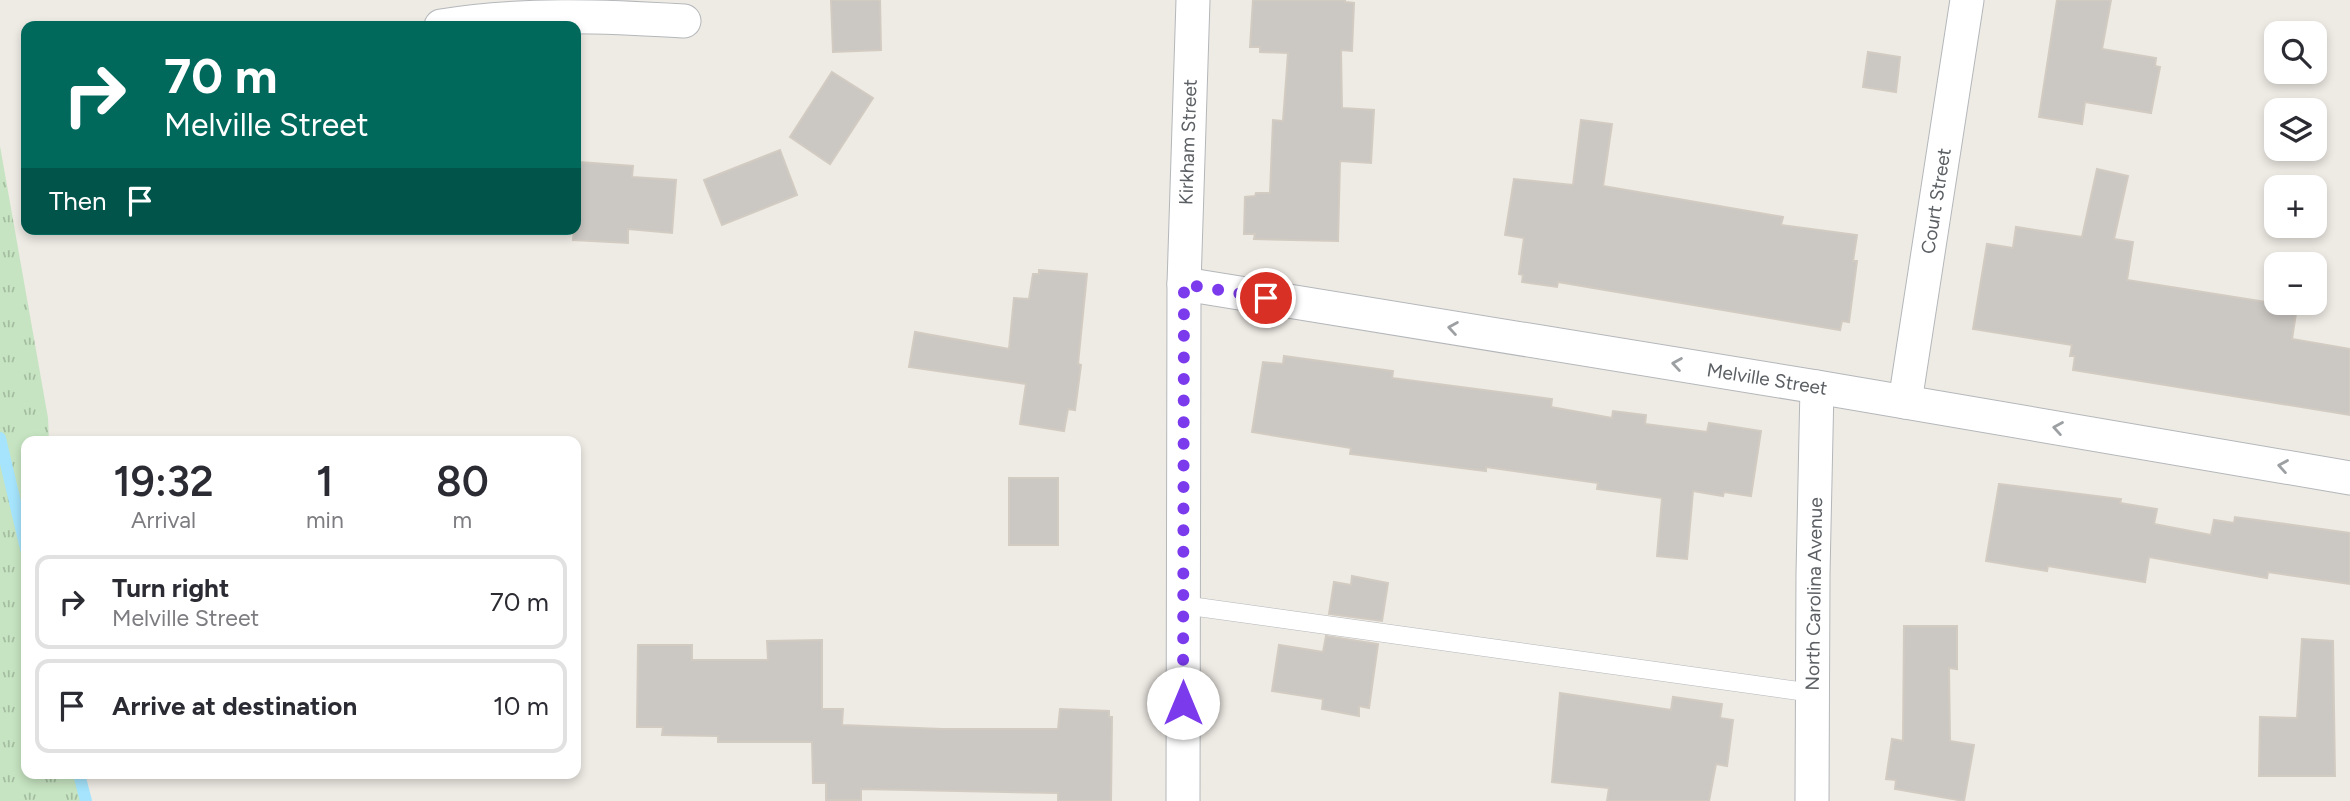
<!DOCTYPE html>
<html lang="en">
<head>
<meta charset="utf-8">
<style>
	:root { --surface:#fff; --page:#f7f7f7; --text:#2b2b33; --muted:#7c7c81; --line:#e1e1e2 }
	body { margin:0; font-family:Figtree,sans-serif; background:var(--page); color:var(--text); height:100vh; display:flex; flex-direction:column; font-size:26px; white-space:nowrap }
	* { box-sizing:border-box; margin:0 }
	p { font-size:23px; color:var(--muted) }
	.icon { flex:none; width:38px; height:38px; fill:none; stroke:currentColor; stroke-width:2; stroke-linecap:round; stroke-linejoin:round }
	.map { position:relative; flex:1; overflow:hidden }
	.drawer { position:absolute; left:21px; top:436px; width:560px; height:343px; display:flex; flex-direction:column; background:var(--surface); border-radius:14px; box-shadow:0 4px 10px #0003 }
	.drawer>* { flex:none }
	.guide { position:absolute; left:21px; top:21px; width:560px; height:214px; border-radius:14px; box-shadow:0 4px 10px #0003; background:#00695c; color:#fff; overflow:hidden }
	.fabs { position:absolute; left:2264px; top:21px; display:grid; gap:14px }
	.fabs a { display:grid; place-items:center; width:63px; height:63px; border-radius:14px; background:var(--surface); box-shadow:0 4px 10px #0003; font-size:35px }
	.pin { position:absolute; display:grid; place-items:center; width:60px; height:60px; color:#fff; margin:-30px; border:4px solid #fff; border-radius:50%; box-shadow:0 2px 7px #0007 }
	.me { position:absolute; width:77px; margin:-38px; rotate:0deg; stroke-linejoin:round; filter:drop-shadow(0 0 5px #0008) }
	.turn { display:flex; align-items:center; gap:24px; height:147px; padding:0 28px; font-size:32px }
	.turn .icon { width:91px; height:91px; stroke-width:2.5 }
	.turn b { display:block; font-size:49px; line-height:60px }
	.then { display:flex; align-items:center; height:66px; padding:0 28px; background:#0003; gap:14px; font-size:26px }
	.eta { display:flex; justify-content:space-evenly; align-items:center; height:119px; text-align:center }
	.eta b { font-size:42px; font-weight:600; line-height:49px }
	ul { padding:0; list-style:none }
	li { display:flex; align-items:center; gap:21px; height:94px; margin:0 14px 10px; padding:0 14px; border:4px solid var(--line); border-radius:14px }
	li div { flex:1 }
	li b { display:block; font-size:26px }
	li em { font-style:normal }
	.map>svg:first-child { display:block }
	.park { fill:url(#park-tufts) }
	.lines { fill:none; stroke-linecap:round; stroke-linejoin:round }
	.stream { stroke:#a5e4fc; stroke-width:12 }
	.building { fill:#cbc7c3; stroke:#d2cbc2; stroke-width:2 }
	.service-casing { stroke:#b4b7ba; stroke-width:19 }
	.minor-casing { stroke:#b4b7ba; stroke-width:35 }
	.service { stroke:#fff; stroke-width:18 }
	.minor { stroke:#fff; stroke-width:33 }
	.oneway { stroke:#9da0a2 }
	.route { stroke:#7c3aed; stroke-width:12; stroke-dasharray:0 21.6 }
	.labels { text-anchor:middle; dominant-baseline:central; stroke-width:5; stroke-linejoin:round; paint-order:stroke }
	.street-label { font-size:19px; fill:#5c6064; stroke:#fff }
</style>
</head>
<body>
<div class="map">
<svg width="2350" height="801" viewBox="0 0 2350 801">
	<defs>
		<pattern id="park-tufts" width="24" height="20" patternUnits="userSpaceOnUse" patternTransform="scale(1.75)"><rect width="24" height="20" fill="#c6e4c1"/><path d="M3 7l-1-3M5 7V3M7 7l1-3M15 17l-1-3M17 17v-4M19 17l1-3" fill="none" stroke="#a4bca0"/></pattern>
	</defs>
	<rect width="100%" height="100%" fill="#eeeae4"/>
	<!-- park -->
	<path class="park" d="M0 146 48 418 49 441H26V774H75L86 801H0Z"/>
	<g class="lines">
		<!-- stream -->
		<g class="stream">
			<path d="M0 438 26 549"/>
			<path d="M79 774 86 801"/>
		</g>
	</g>
	<!-- building -->
	<g class="building">
		<path d="M831 0H880L881 50 833 52Z"/>
		<path d="M1253 0H1345V2L1354 3 1352 51 1341 50 1342 108 1374 110 1371 163 1340 161 1338 241 1254 239 1255 234H1244L1245 197 1255 196 1256 193H1270L1273 120 1283 121 1288 53 1260 52V47H1250Z"/>
		<path d="M2057 0H2111L2102 49 2156 58 2155 66 2160 67 2151 113 2085 102 2082 124 2039 117Z"/>
		<path d="M1868 52 1900 57 1896 92 1863 87Z"/>
		<path d="M832 72 873 98 830 164 790 137Z"/>
		<path d="M1581 120 1612 124 1603 186 1783 217 1781 225 1857 235 1853 261H1857L1849 322 1842 321 1840 330 1558 282 1557 287 1522 282 1523 275 1519 274 1524 238 1505 235 1514 179 1573 185Z"/>
		<path d="M780 150 797 195 722 225 704 180Z"/>
		<path d="M579 162 633 166 632 177 676 180 672 233 628 229V243L573 240Z"/>
		<path d="M2097 169 2128 176 2114 239 2133 242 2127 280 2297 307 2292 339 2350 349V415L2073 370 2075 356H2070L2072 345 1973 329 1987 244 2013 248 2016 227 2082 237Z"/>
		<path d="M1039 270 1087 274 1078 364 1081 365 1075 410 1068 409 1064 431 1020 424 1026 384 909 367 915 332 1009 349 1014 298 1029 299 1033 274H1039Z"/>
		<path d="M1284 356 1393 371 1392 378 1552 399 1551 407 1612 418 1613 411 1646 415 1645 424 1707 432 1709 423 1761 431 1751 496 1724 492 1723 496 1693 491 1687 559 1657 556 1662 498 1597 489 1598 483 1486 467V471L1350 454 1351 448 1252 432 1263 362 1283 364Z"/>
		<rect x="1009" y="478" width="49" height="67"/>
		<path d="M1999 484 2121 499 2120 503 2157 509 2154 524 2211 535 2214 520 2234 523 2235 517 2350 533V584L2268 572 2267 578 2149 557 2145 582 2048 566 2047 571 1986 561Z"/>
		<path d="M1352 576 1388 583 1382 621 1329 614 1334 582 1351 585Z"/>
		<path d="M1904 626H1957V669L1949 668 1950 741 1974 745 1964 801 1895 789 1896 780 1886 779 1892 739 1903 741Z"/>
		<path d="M1326 636 1378 644 1369 708 1359 706V716L1322 709 1323 699 1272 691 1279 645 1323 652Z"/>
		<path d="M2302 639 2333 641 2335 776H2259L2260 717 2297 718Z"/>
		<path d="M822 640V709H843L842 725 942 729H1058L1060 709 1109 711V717H1112L1111 801H1058V793L861 789V800H826V783H813L812 742H718V736L662 735 663 727H637L638 645H692V660H768L767 641Z"/>
		<path d="M1560 693 1671 710 1673 697 1722 704 1720 718 1733 720 1727 766 1716 764 1709 801H1607L1609 788 1552 782Z"/>
	</g>
	<g class="lines">
		<!-- service casing -->
		<g class="service-casing">
			<path id="service" d="M1183 605 1813 693"/>
		</g>
		<!-- minor casing -->
		<g class="minor-casing">
			<g id="minor">
				<path d="M441 26C523 13 602 16 684 21"/>
				<path d="M1184 284 1817 387 2350 478"/>
				<path d="M1905 402 1967 0"/>
				<path d="M1183 801 1184 284 1193 0"/>
				<path d="M1812 801 1813 574 1817 387"/>
			</g>
		</g>
		<!-- service -->
		<use href="#service" class="service"/>
		<!-- minor -->
		<use href="#minor" class="minor"/>
	</g>
	<!-- one-way arrows -->
	<defs><path id="oneway-chevron" d="M-2-3.5L2.5 0L-2 3.5" fill="none" stroke-width="1.6" stroke-linecap="round" stroke-linejoin="round" transform="scale(1.75)"/></defs>
	<g class="oneway">
		<use href="#oneway-chevron" transform="translate(1453 328) rotate(-171)"/>
		<use href="#oneway-chevron" transform="translate(1677 364) rotate(-171)"/>
		<use href="#oneway-chevron" transform="translate(2058 428) rotate(-170)"/>
		<use href="#oneway-chevron" transform="translate(2283 466) rotate(-170)"/>
	</g>
	<g class="lines">
		<!-- route -->
		<path class="route" d="M1183 703 1184 284 1266 298"/>
	</g>
	<g class="labels">
		<!-- street labels -->
		<g class="street-label">
			<text transform="translate(1188 142) rotate(-88)">Kirkham Street</text>
			<text transform="translate(1936 201) rotate(-81)">Court Street</text>
			<text transform="translate(1767 379) rotate(9)">Melville Street</text>
			<text transform="translate(1814 594) rotate(-89)">North Carolina Avenue</text>
		</g>
	</g>
</svg>
<div class="fabs">
<a><svg class="icon" aria-label="search" viewBox="0 0 24 24"><circle cx="10" cy="10" r="6"/><path d="M15 15l6 6"/></svg></a>
<a><svg class="icon" aria-label="layers" viewBox="0 0 24 24"><path d="M12 4l9 5-9 5-9-5zM3 14l9 5 9-5"/></svg></a>
<a>+</a>
<a>−</a>
</div>
<div class="pin" style="left:1266px;top:298px;background:#d93025"><svg class="icon" aria-label="arrive" viewBox="0 0 24 24"><path d="M6 21V4h12l-3 4 3 4H6"/></svg></div>
<svg class="me" style="left:1183px;top:703px" viewBox="-20 -20 40 40"><circle r="19" fill="#fff"/><path d="M0-13L10 11 0 6-10 11z" fill="#7c3aed"/></svg>
<div class="guide">
<div class="turn"><svg class="icon" aria-label="right" viewBox="0 0 24 24"><path d="M7 20v-9h11M14 6l5 5-5 5"/></svg><div><b>70 m</b>Melville Street</div></div>
<div class="then">Then<svg class="icon" aria-label="arrive" viewBox="0 0 24 24"><path d="M6 21V4h12l-3 4 3 4H6"/></svg></div>
</div>
<section class="drawer">
<div class="eta">
<div><b>19:32</b><p>Arrival</p></div>
<div><b>1</b><p>min</p></div>
<div><b>80</b><p>m</p></div>
</div>
<ul>
<li><svg class="icon" aria-label="right" viewBox="0 0 24 24"><path d="M7 20v-9h11M14 6l5 5-5 5"/></svg><div><b>Turn right</b><p>Melville Street</p></div><em>70 m</em></li>
<li><svg class="icon" aria-label="arrive" viewBox="0 0 24 24"><path d="M6 21V4h12l-3 4 3 4H6"/></svg><div><b>Arrive at destination</b></div><em>10 m</em></li>
</ul>
</section>
</div>
</body>
</html>
